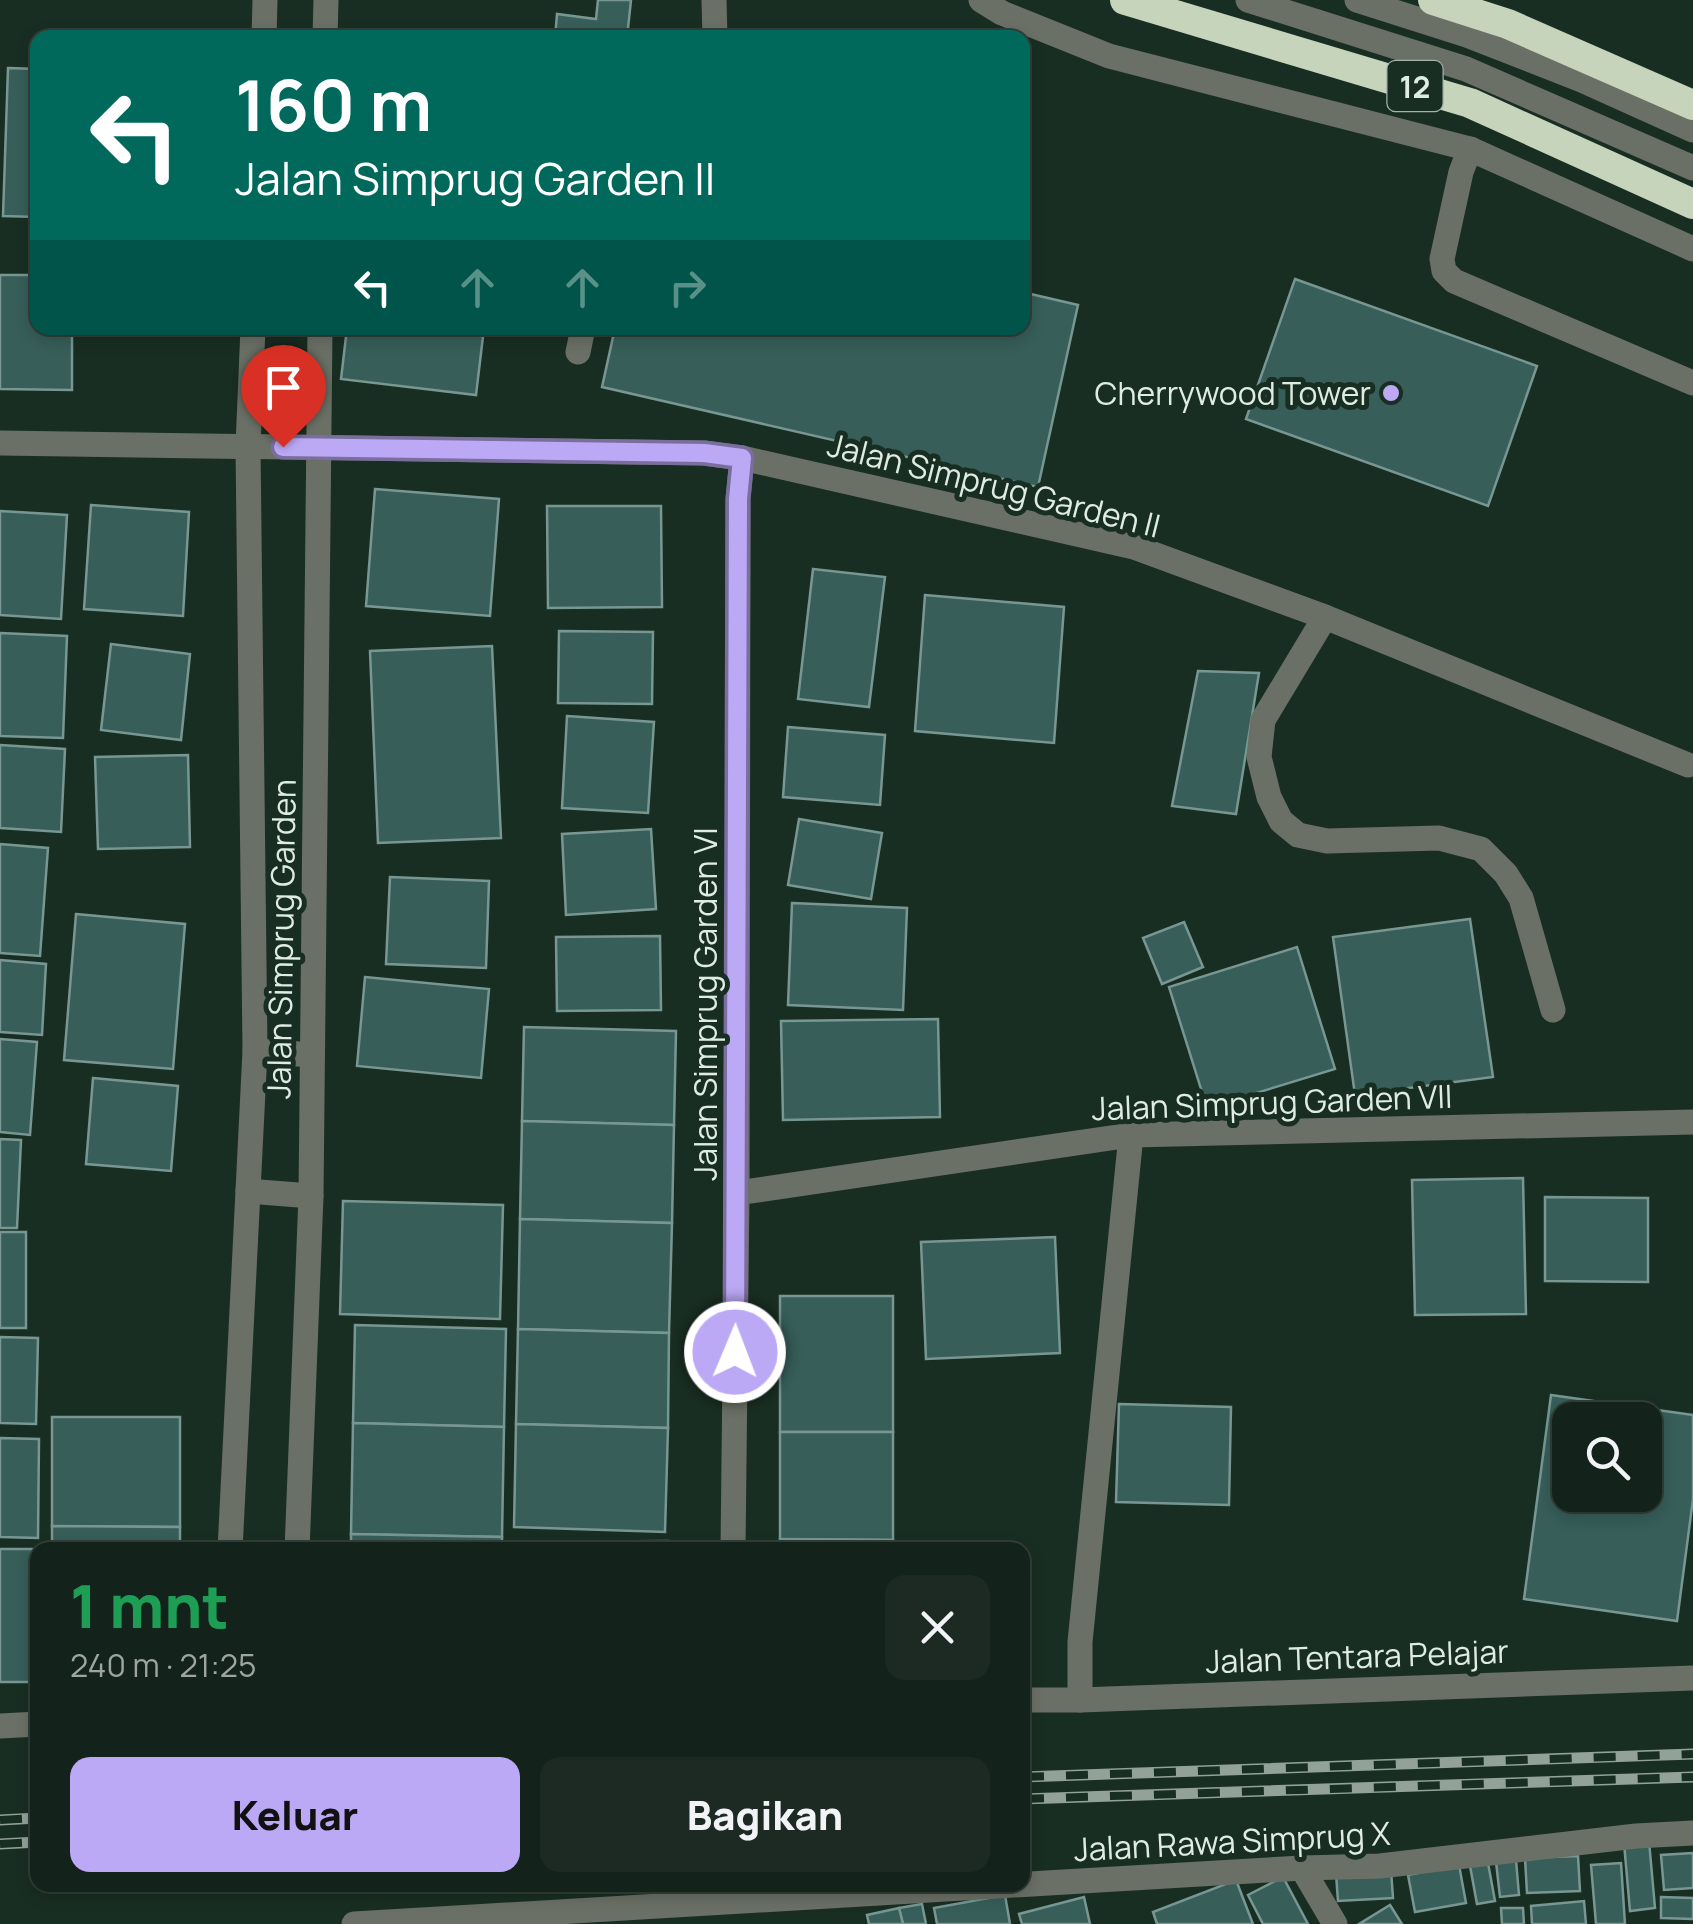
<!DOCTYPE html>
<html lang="id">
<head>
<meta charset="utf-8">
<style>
	:root { --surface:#13221a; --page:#1c2a23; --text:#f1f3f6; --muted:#9da4a2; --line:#323f39; --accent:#bca9f5 }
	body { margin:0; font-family:Manrope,sans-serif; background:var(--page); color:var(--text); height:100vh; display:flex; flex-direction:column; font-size:38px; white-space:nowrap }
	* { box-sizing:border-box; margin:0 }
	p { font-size:32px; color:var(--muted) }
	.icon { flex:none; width:55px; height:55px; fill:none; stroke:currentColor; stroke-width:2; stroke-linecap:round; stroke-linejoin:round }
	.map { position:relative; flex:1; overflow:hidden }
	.details { position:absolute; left:30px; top:1542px; width:1000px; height:350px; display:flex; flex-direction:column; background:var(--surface); border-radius:20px; box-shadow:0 5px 15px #0003,0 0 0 2px var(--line) }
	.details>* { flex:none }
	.top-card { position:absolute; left:30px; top:30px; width:1000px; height:305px; border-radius:20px; box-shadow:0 5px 15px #0003,0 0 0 2px var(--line); background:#00695c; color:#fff; overflow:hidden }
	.buttons { position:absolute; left:1552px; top:1402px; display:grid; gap:20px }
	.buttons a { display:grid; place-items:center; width:110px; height:110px; border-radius:20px; background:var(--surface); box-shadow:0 5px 15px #0003,0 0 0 2px var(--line); font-size:50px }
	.pin { position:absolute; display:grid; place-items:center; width:85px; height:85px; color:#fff; margin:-102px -42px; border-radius:50% 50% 50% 0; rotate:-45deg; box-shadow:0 0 10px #0007 }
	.pin .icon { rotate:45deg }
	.me { position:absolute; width:110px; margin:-55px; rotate:1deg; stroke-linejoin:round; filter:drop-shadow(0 0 8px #0008) }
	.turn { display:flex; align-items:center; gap:35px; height:210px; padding:0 40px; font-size:45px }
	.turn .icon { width:130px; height:130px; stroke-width:2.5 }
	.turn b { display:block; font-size:70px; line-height:85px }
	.lanes { display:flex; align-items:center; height:95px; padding:0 40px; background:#0003; justify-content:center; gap:50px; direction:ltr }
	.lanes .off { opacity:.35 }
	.round { display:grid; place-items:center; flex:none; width:105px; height:105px; border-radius:20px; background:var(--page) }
	.summary { display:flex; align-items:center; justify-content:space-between; height:170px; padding:0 40px }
	h1 { font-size:60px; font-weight:800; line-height:75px; color:#1e9e55 }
	.primary-button { display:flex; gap:20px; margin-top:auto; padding:20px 40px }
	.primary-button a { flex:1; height:115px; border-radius:20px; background:var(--accent); color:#111; font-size:40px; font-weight:800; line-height:115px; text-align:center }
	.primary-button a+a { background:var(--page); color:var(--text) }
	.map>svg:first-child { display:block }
	.building { fill:#375e59; stroke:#789792; stroke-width:2.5; fill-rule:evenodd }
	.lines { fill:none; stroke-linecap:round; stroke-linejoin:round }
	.minor { stroke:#6b7066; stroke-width:25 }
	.highway { stroke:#c7d4bc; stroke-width:30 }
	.rail-casing { stroke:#92a298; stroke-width:11 }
	.rail { stroke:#192e22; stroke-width:8; stroke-dasharray:22; stroke-linecap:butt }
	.route-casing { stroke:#7a6e9f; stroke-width:25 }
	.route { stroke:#bca9f5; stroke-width:18 }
	.poi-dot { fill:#bca9f5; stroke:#192e22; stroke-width:4 }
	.labels { text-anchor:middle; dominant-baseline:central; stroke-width:10; stroke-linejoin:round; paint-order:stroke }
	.shield { fill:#192e22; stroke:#a4b3a9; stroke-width:2.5 }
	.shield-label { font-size:30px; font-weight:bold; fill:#dfece3 }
	.poi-label { font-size:32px; fill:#dfece3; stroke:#192e22; text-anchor:end }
	.street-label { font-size:32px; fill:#dfece3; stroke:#192e22 }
</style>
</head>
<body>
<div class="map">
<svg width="1693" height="1924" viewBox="0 0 1693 1924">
	<rect width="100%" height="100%" fill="#192e22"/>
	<!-- building -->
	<g class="building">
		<path d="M598 0H631L627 38H555L557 14 596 19Z"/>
		<path d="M8 68 38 69V217L3 216Z"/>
		<path d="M0 275H38V328H72V390L0 389Z"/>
		<path d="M1295 279 1537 366 1488 506 1246 419Z"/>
		<path d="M1022 292 1078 305 1038 487 602 387 615 328H1022Z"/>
		<path d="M347 328H484L476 395 341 379Z"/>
		<path d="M375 489 499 499 490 616 366 606Z"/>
		<path d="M91 505 189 512 183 616 84 609Z"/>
		<path d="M547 506H661L662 607 548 608Z"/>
		<path d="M0 511 67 515 61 619 0 615Z"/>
		<path d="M813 569 885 577 869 707 798 699Z"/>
		<path d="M925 595 1064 607 1054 743 915 731Z"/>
		<path d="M559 631 653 632 652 704 558 703Z"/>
		<path d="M0 633 67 636 63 738 0 736Z"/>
		<path d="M111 644 190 654 181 740 101 730Z"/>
		<path d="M492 646 501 838 378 843 370 651Z"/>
		<path d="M1198 671 1259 673 1236 814 1172 806Z"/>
		<path d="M567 716 654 722 648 813 562 808Z"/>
		<path d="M788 727 885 735 880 805 783 797Z"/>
		<path d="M0 745 65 749 61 832 0 828Z"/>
		<path d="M188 755 190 847 98 849 95 757Z"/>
		<path d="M799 819 882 833 871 899 788 885Z"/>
		<path d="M651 829 656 909 566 915 562 834Z"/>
		<path d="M0 844 48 848 40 956 0 953Z"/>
		<path d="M390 877 489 881 486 968 386 964Z"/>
		<path d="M792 903 907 908 903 1010 788 1005Z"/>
		<path d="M76 914 185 924 173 1069 64 1060Z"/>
		<path d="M1470 919 1493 1077 1355 1095 1333 937Z"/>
		<path d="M1184 922 1203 967 1162 984 1143 938Z"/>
		<path d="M660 936 661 1010 557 1011 556 937Z"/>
		<path d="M1297 947 1335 1069 1207 1108 1169 987Z"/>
		<path d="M0 960 46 964 42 1035 0 1032Z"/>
		<path d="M365 977 489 989 481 1078 357 1066Z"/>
		<path d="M938 1019 940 1117 783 1120 781 1021Z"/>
		<path d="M524 1027 676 1031 674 1125 522 1121Z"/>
		<path d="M0 1039 37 1042 30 1135 0 1132Z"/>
		<path d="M93 1078 178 1086 171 1171 86 1164Z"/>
		<path d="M522 1121 674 1125 672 1223 520 1219Z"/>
		<path d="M0 1139 21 1140 17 1228H0Z"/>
		<path d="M1523 1178 1526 1314 1415 1315 1412 1180Z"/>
		<path d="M1545 1197 1648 1198V1282L1545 1281Z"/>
		<path d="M343 1201 503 1205 500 1319 340 1314Z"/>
		<path d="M520 1219 672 1223 669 1333 518 1329Z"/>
		<rect x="0" y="1232" width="26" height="96"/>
		<path d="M1055 1237 1060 1353 926 1359 921 1242Z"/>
		<rect x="780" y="1296" width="113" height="136"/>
		<path d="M355 1325 506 1329 504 1427 353 1423Z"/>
		<path d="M518 1329 669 1333 668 1428 516 1424Z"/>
		<path d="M0 1337 38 1338 36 1424 0 1423Z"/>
		<path d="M1551 1395 1693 1415V1499L1677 1621 1524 1599ZM1570 1420H1645V1495H1570Z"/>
		<path d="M1119 1404 1231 1407 1229 1505 1116 1502Z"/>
		<path d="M52 1417H180V1527L52 1526Z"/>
		<path d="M353 1423 504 1427 502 1537 351 1534Z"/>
		<path d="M516 1424 668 1428 665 1532 514 1527Z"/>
		<path d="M780 1432H893V1540L780 1539Z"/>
		<path d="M0 1438 39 1439 38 1538 0 1537Z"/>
		<path d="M52 1526 180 1527V1550H52Z"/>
		<path d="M351 1534 502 1537V1550H351Z"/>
		<path d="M780 1539 893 1540V1550H780Z"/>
		<path d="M668 1541V1550H527V1542Z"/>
		<path d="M0 1549H32L31 1682H0Z"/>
		<path d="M1649 1841 1655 1908 1630 1911 1624 1843Z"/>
		<path d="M1693 1853V1888L1664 1890 1661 1855Z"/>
		<path d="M1578 1856 1580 1891 1527 1893 1525 1858Z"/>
		<path d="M1516 1860 1519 1895 1500 1897 1496 1862Z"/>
		<path d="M1488 1863 1495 1901 1477 1904 1470 1866Z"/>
		<path d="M1621 1863 1625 1924H1596L1591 1865Z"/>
		<path d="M1459 1865 1466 1903 1415 1912 1408 1875Z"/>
		<path d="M1391 1870 1393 1898 1338 1901 1336 1874Z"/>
		<path d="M1283 1877 1308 1924H1263L1248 1895Z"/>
		<path d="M1236 1880 1253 1924H1157L1153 1912Z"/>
		<path d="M1005 1895 1010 1924H937L934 1908Z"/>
		<path d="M1084 1897 1090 1924H1022L1019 1914Z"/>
		<path d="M1661 1897 1693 1898V1919L1661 1918Z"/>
		<path d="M1584 1901 1586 1924H1532L1531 1906Z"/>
		<path d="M922 1904 926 1924H903L899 1908Z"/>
		<path d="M1390 1905 1402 1924H1359Z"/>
		<path d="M899 1908 903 1924H869L867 1915Z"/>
		<path d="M1501 1908H1523L1524 1924H1502Z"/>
	</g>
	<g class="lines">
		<!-- minor -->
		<g class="minor">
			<path d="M714 0 715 38"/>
			<path d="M981 0 1002 13 1109 56 1470 149 1693 249"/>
			<path d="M1248 0 1466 69 1693 168"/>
			<path d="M1357 0 1467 35 1582 80 1693 130"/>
			<path d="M264 38 265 0"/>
			<path d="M325 38 326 0"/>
			<path d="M1470 149 1461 172 1442 259 1444 271 1454 281 1693 383"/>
			<path d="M578 352 583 328"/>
			<path d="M0 443 704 453 742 458 1134 547 1325 617 1688 765"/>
			<path d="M1325 617 1263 720 1259 757 1269 797 1281 821 1298 835 1327 841 1439 838 1481 849 1506 874 1521 898 1553 1010"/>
			<path d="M255 1051 312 1055"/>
			<path d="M248 1191 311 1196"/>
			<path d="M737 1193 1131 1135 1693 1122"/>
			<path d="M230 1550 255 1051 248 446 253 328"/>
			<path d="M297 1550 311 1196 320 328"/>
			<path d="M733 1550 737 1193 738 499 742 458"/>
			<path d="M1022 1700H1080L1693 1678"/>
			<path d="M1080 1700V1642L1131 1135"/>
			<path d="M0 1726 38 1724"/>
			<path d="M1302 1868 1335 1924"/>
			<path d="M354 1924 1302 1868 1380 1866 1636 1836 1693 1833"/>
		</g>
		<!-- highway -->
		<g class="highway">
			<path d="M1125 0 1470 103 1693 204"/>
			<path d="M1433 0 1508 24 1693 105"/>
		</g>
		<!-- rail casing -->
		<g class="rail-casing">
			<g id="rail">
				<path d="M1022 1777 1693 1754"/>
				<path d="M1022 1799 1693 1777"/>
				<path d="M0 1820 38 1818"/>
				<path d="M0 1844 38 1842"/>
			</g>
		</g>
		<!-- rail -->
		<use href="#rail" class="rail"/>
	</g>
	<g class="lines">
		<!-- route casing -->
		<g class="route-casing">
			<path id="route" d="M283 447 704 453 742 458 738 499 735 1352"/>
		</g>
		<!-- route -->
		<use href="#route" class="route"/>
	</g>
	<!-- markers -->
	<circle class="poi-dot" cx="1391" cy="393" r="10"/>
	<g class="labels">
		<!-- shield labels -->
		<rect class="shield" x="1387.5" y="61" width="55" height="50" rx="8"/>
		<g class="shield-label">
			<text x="1415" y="86">12</text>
		</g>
		<!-- poi labels -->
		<g class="poi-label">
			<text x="1371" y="393">Cherrywood Tower</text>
		</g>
		<!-- street labels -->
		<g class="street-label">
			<text transform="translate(994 485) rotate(14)">Jalan Simprug Garden II</text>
			<text transform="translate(281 939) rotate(-89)">Jalan Simprug Garden</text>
			<text transform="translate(705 1004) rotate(-90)">Jalan Simprug Garden VI</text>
			<text transform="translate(1272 1102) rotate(-2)">Jalan Simprug Garden VII</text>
			<text transform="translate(1357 1656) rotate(-2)">Jalan Tentara Pelajar</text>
			<text transform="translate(1232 1841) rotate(-3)">Jalan Rawa Simprug X</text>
		</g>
	</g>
</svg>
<div class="buttons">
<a><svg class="icon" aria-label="search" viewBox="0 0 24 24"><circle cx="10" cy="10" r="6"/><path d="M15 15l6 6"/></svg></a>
</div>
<div class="pin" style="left:283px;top:447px;background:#d93025"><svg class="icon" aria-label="arrive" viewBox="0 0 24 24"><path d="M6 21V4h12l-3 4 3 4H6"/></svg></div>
<svg class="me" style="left:735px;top:1352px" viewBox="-20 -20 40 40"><circle r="17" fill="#bca9f5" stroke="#fff" stroke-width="3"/><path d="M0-11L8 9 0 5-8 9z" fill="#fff"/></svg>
<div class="top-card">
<div class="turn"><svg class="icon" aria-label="left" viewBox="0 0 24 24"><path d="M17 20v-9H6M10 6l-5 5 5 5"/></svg><div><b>160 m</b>Jalan Simprug Garden II</div></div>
<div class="lanes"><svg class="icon" aria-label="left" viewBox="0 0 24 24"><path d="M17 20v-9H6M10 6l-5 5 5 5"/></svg><svg class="icon off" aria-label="ahead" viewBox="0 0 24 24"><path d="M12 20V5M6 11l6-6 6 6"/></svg><svg class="icon off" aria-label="ahead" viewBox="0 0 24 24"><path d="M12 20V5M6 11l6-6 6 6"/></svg><svg class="icon off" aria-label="right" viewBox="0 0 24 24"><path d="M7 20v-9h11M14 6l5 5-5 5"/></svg></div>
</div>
<section class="details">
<div class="summary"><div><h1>1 mnt</h1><p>240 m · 21:25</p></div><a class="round"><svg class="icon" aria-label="close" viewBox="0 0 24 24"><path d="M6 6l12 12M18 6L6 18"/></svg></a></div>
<div class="primary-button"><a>Keluar</a><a>Bagikan</a></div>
</section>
</div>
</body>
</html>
